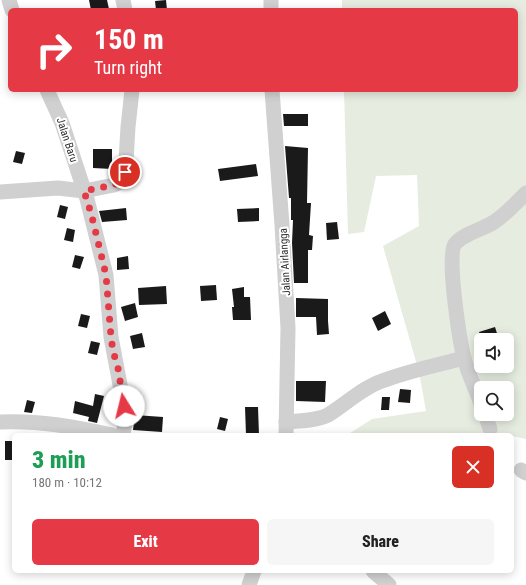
<!DOCTYPE html>
<html lang="en">
<head>
<meta charset="utf-8">
<style>
	:root { --surface:#fff; --page:#f6f6f6; --text:#222; --muted:#767676; --accent:#e63946 }
	body { margin:0; font-family:"Roboto Condensed",sans-serif; background:var(--page); color:var(--text); height:100vh; display:flex; flex-direction:column; font-size:15px; white-space:nowrap }
	* { box-sizing:border-box; margin:0 }
	p { font-size:13px; color:var(--muted) }
	.icon { flex:none; width:22px; height:22px; fill:none; stroke:currentColor; stroke-width:2; stroke-linecap:round; stroke-linejoin:round }
	.map { position:relative; flex:1; overflow:hidden }
	.drawer { position:absolute; left:12px; top:433px; width:502px; height:140px; display:flex; flex-direction:column; background:var(--surface); border-radius:6px; box-shadow:0 2px 10px #0003 }
	.drawer>* { flex:none }
	.guide { position:absolute; left:8px; top:8px; width:510px; height:84px; border-radius:6px; box-shadow:0 2px 10px #0003; background:#e63946; color:#fff; overflow:hidden }
	.buttons { position:absolute; left:474px; top:333px; display:grid; gap:8px }
	.buttons a { display:grid; place-items:center; width:40px; height:40px; border-radius:6px; background:var(--surface); box-shadow:0 2px 10px #0003; font-size:20px }
	.pin { position:absolute; display:grid; place-items:center; width:34px; height:34px; color:#fff; margin:-17px; border:2px solid #fff; border-radius:50%; box-shadow:0 1px 4px #0007 }
	.me { position:absolute; width:44px; margin:-22px; rotate:351deg; stroke-linejoin:round; filter:drop-shadow(0 0 3px #0008) }
	.turn { display:flex; align-items:center; gap:14px; height:84px; padding:0 20px; font-size:18px }
	.turn .icon { width:52px; height:52px; stroke-width:2.5 }
	.turn b { display:block; font-size:28px; line-height:34px }
	.round { display:grid; place-items:center; flex:none; width:42px; height:42px; border-radius:6px; background:var(--page) }
	.head { display:flex; align-items:center; justify-content:space-between; height:68px; padding:0 20px }
	h1 { font-size:24px; font-weight:800; line-height:30px; color:#1e9e55 }
	.cta { display:flex; gap:8px; margin-top:auto; padding:8px 20px }
	.cta a { flex:1; height:46px; border-radius:6px; background:var(--accent); color:#fff; font-size:16px; font-weight:800; line-height:46px; text-align:center }
	.cta a+a { background:var(--page); color:var(--text) }
	.map>svg:first-child { display:block }
	.green { fill:#e6ecdf; fill-rule:evenodd }
	.building { fill:#1a1a1a }
	.lines { fill:none; stroke-linecap:round; stroke-linejoin:round }
	.minor { stroke:#d0d0d0; stroke-width:15 }
	.route { stroke:#e63946; stroke-width:7; stroke-dasharray:0 12.6 }
	.labels { text-anchor:middle; dominant-baseline:central; stroke-width:4; stroke-linejoin:round; paint-order:stroke }
	.street-label { font-size:11px; fill:#333; stroke:#fff }
</style>
</head>
<body>
<div class="map">
<svg width="526" height="585" viewBox="0 0 526 585">
	<rect width="100%" height="100%" fill="#fff"/>
	<!-- green -->
	<path class="green" d="M342 0H526V439L512 436V435L492 432 490 435H347L372 419 426 411 419 372 383 246 419 226 417 175 376 176 364 232 348 234 344 90H516V10H342ZM481 340H507V366H481ZM481 388H507V414H481Z"/>
	<!-- building -->
	<g class="building">
		<path d="M89 0H107L109 9 91 10Z"/>
		<path d="M166 0 167 10H156L155 1Z"/>
		<path d="M283 114H308V126H284Z"/>
		<path d="M285 146 308 148 307 203H311L309 235 313 236 312 250H308V283H294L292 243 293 220H291V198H289Z"/>
		<path d="M93 149H112V169L93 168Z"/>
		<path d="M16 151 25 153 22 164 13 162Z"/>
		<path d="M256 164 258 176 220 181 218 169Z"/>
		<path d="M60 205 68 207 65 219 57 217Z"/>
		<path d="M126 208 127 220 102 222 99 211Z"/>
		<path d="M259 208V221L238 222 237 209Z"/>
		<path d="M337 222 339 239 327 240 326 223Z"/>
		<path d="M67 228 75 230 73 242 64 240Z"/>
		<path d="M75 255 84 257 80 269 72 267Z"/>
		<path d="M128 256 129 269 117 270V258Z"/>
		<path d="M216 285 217 300 201 301 200 286Z"/>
		<path d="M166 286 167 304 139 305 138 288Z"/>
		<path d="M244 287V297H250L251 320H233L232 307H234L232 289Z"/>
		<path d="M296 298 328 299V321L329 334 317 335 316 317H296Z"/>
		<path d="M135 303 138 317 125 321 121 307Z"/>
		<path d="M385 311 391 324 378 331 372 318Z"/>
		<path d="M81 314 90 316 87 328 78 326Z"/>
		<path d="M495 327 499 340H482L479 332Z"/>
		<path d="M142 333 145 347 133 349 130 336Z"/>
		<path d="M91 341 100 343 97 355 88 353Z"/>
		<path d="M296 381H326L325 402 296 401Z"/>
		<path d="M400 389 411 390 410 403 398 402Z"/>
		<path d="M95 394 104 396 97 423 88 421 89 417 73 413 75 401 93 406Z"/>
		<path d="M382 397H390L389 410H381Z"/>
		<path d="M27 400 35 402 32 413 24 412Z"/>
		<path d="M245 407H258L259 435H246Z"/>
		<path d="M135 415 163 417 162 432 133 430Z"/>
		<path d="M220 417 228 419 225 431 217 429Z"/>
		<rect x="5" y="441" width="9" height="19"/>
	</g>
	<g class="lines">
		<!-- minor -->
		<g class="minor">
			<path d="M9 0 12 10"/>
			<path d="M123 0 125 10"/>
			<path d="M271 10V0"/>
			<path d="M47 90 62 123 87 199 106 275 111 337 124 406 125 421 123 435"/>
			<path d="M272 90 282 225 288 328 286 435"/>
			<path d="M0 192 58 188 84 191 114 185 124 180 125 178 128 127 132 90"/>
			<path d="M481 404C476 389 468 374 464 358 460 342 446 255 455 244 462 234 484 229 494 222 506 214 516 203 526 193"/>
			<path d="M485 414 490 429"/>
			<path d="M0 422C38 420 75 427 112 435"/>
			<path d="M286 422C299 421 316 421 328 415 346 404 362 388 382 381 408 371 437 365 464 358"/>
			<path d="M521 470 526 473"/>
			<path d="M373 571 389 585"/>
			<path d="M249 585 254 571"/>
		</g>
	</g>
	<g class="lines">
		<!-- route -->
		<path class="route" d="M124 406 118 368 113 351 111 337 106 275 91 213 84 191 114 185 124 180 125 172"/>
	</g>
	<g class="labels">
		<!-- street labels -->
		<g class="street-label">
			<text transform="translate(67 140) rotate(72)">Jalan Baru</text>
			<text transform="translate(285 262) rotate(-93)">Jalan Airlangga</text>
		</g>
	</g>
</svg>
<div class="buttons">
<a><svg class="icon" aria-label="sound" viewBox="0 0 24 24"><path d="M4 9h4l5-4v14l-5-4H4zM17 9q2 3 0 6"/></svg></a>
<a><svg class="icon" aria-label="search" viewBox="0 0 24 24"><circle cx="10" cy="10" r="6"/><path d="M15 15l6 6"/></svg></a>
</div>
<div class="pin" style="left:125px;top:172px;background:#d93025"><svg class="icon" aria-label="arrive" viewBox="0 0 24 24"><path d="M6 21V4h12l-3 4 3 4H6"/></svg></div>
<svg class="me" style="left:124px;top:406px" viewBox="-20 -20 40 40"><circle r="19" fill="#fff"/><path d="M0-13L10 11 0 6-10 11z" fill="#e63946"/></svg>
<div class="guide">
<div class="turn"><svg class="icon" aria-label="right" viewBox="0 0 24 24"><path d="M7 20v-9h11M14 6l5 5-5 5"/></svg><div><b>150 m</b>Turn right</div></div>
</div>
<section class="drawer">
<div class="head"><div><h1>3 min</h1><p>180 m · 10:12</p></div><a class="round" style="background:#d93025;color:#fff"><svg class="icon" aria-label="close" viewBox="0 0 24 24"><path d="M6 6l12 12M18 6L6 18"/></svg></a></div>
<div class="cta"><a>Exit</a><a>Share</a></div>
</section>
</div>
</body>
</html>
